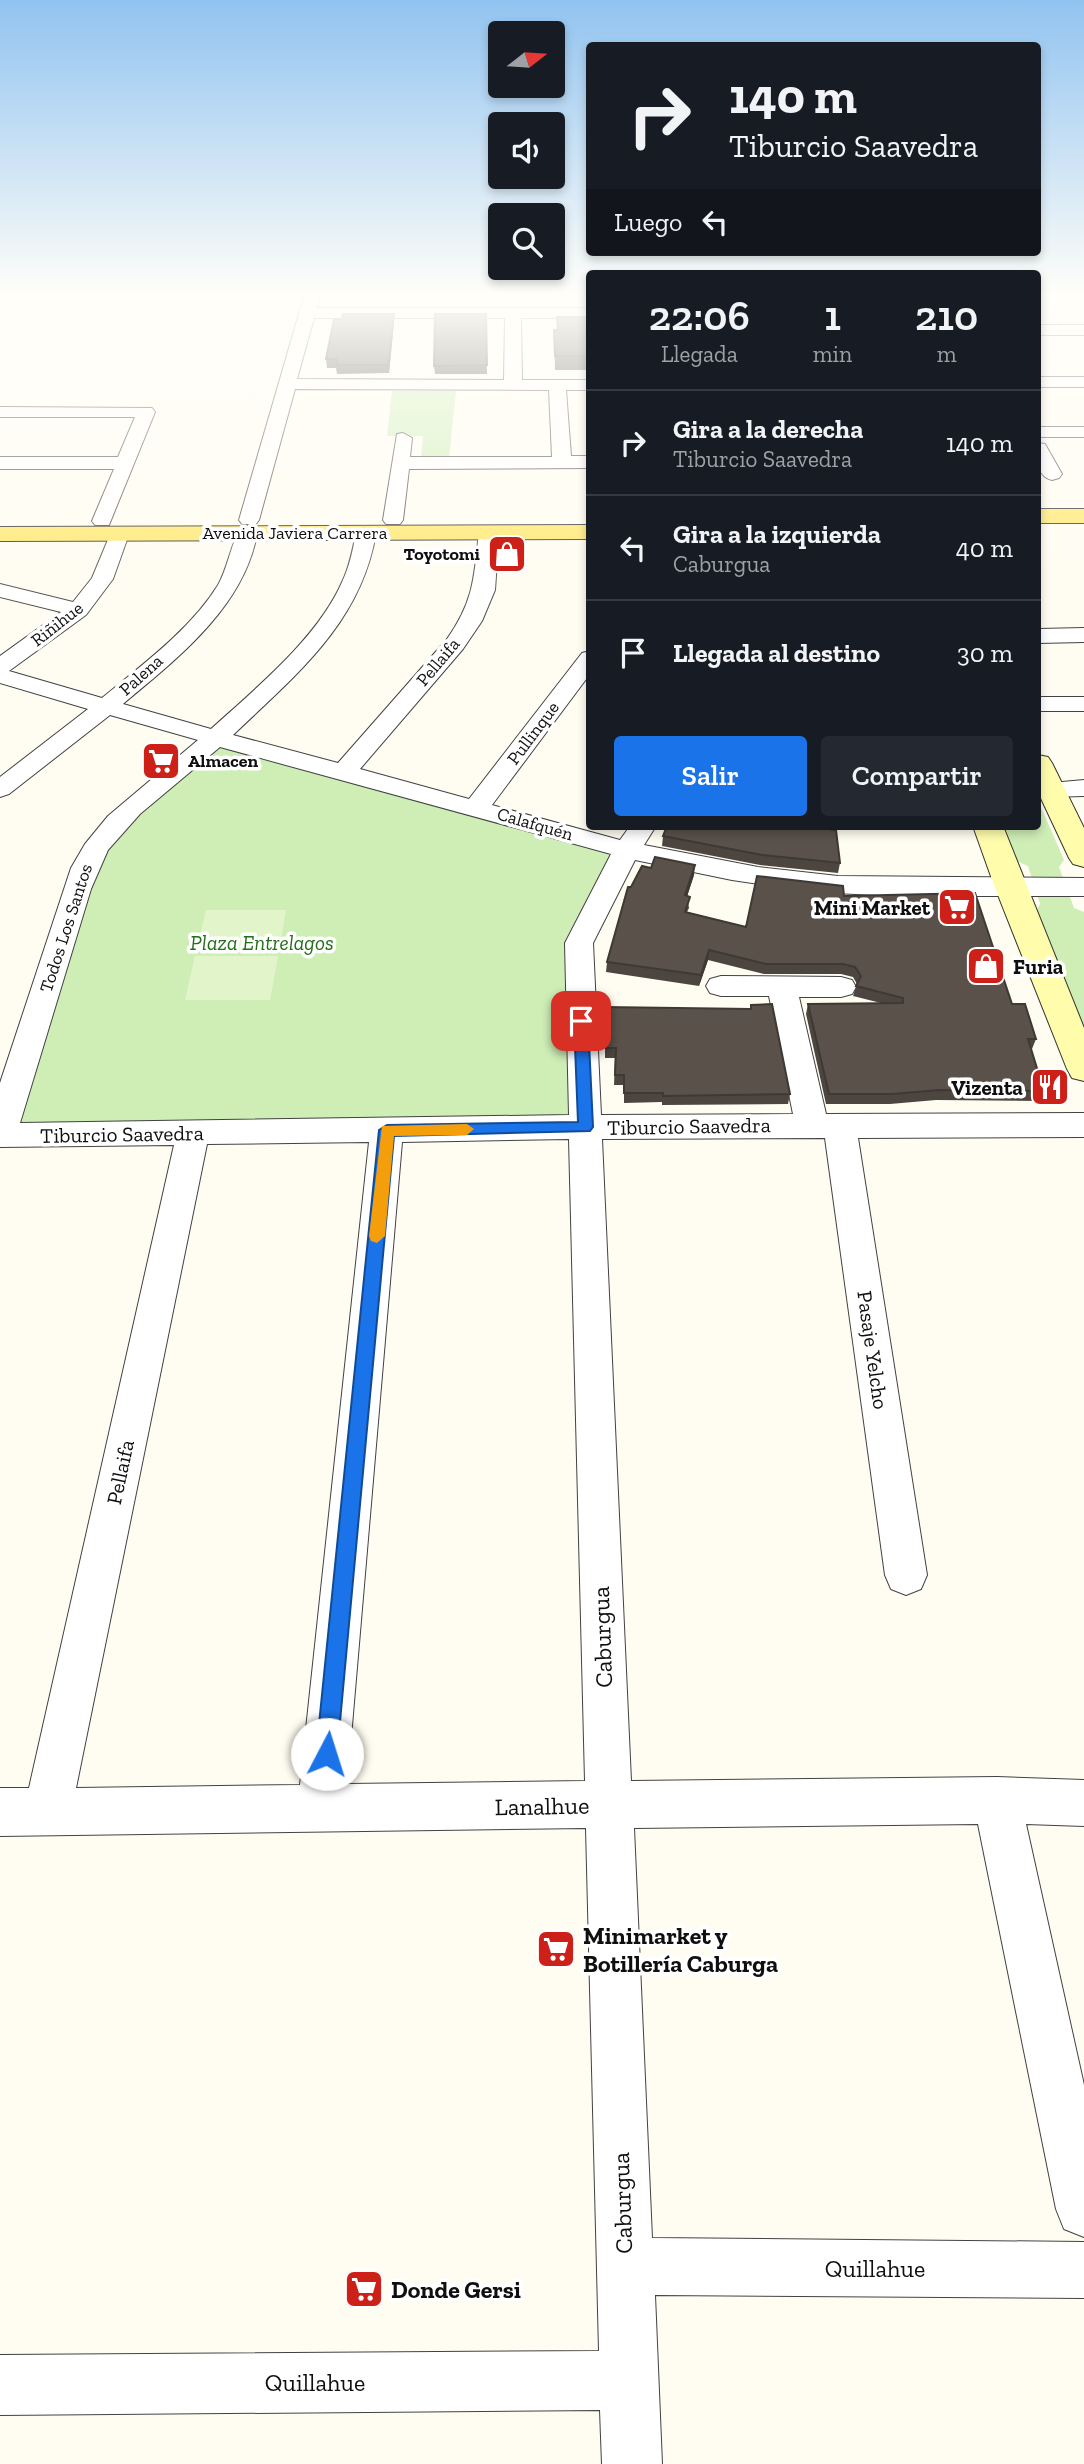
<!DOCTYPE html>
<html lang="es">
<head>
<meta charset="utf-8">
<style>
	:root { --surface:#171b24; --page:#242831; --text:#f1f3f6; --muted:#9ea1a6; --line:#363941; --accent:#1a73e8 }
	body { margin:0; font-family:"Zilla Slab",serif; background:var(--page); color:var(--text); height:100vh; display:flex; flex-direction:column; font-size:26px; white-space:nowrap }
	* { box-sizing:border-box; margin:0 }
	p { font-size:23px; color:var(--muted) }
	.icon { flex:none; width:38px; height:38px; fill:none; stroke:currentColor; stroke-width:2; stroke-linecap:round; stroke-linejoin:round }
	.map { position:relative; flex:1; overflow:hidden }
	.side { position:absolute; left:586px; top:270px; width:455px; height:560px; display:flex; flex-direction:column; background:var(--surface); border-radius:7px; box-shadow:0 4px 10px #0003 }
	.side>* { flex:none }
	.top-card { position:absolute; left:586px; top:42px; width:455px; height:214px; border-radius:7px; box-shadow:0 4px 10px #0003; background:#171b24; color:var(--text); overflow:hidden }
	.needle { width:46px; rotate:73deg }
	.buttons { position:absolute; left:488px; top:21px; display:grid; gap:14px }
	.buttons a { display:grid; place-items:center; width:77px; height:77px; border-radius:7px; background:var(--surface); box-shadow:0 4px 10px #0003; font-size:35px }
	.pin { position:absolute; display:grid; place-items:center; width:60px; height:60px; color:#fff; margin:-30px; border-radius:14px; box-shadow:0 4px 10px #0006 }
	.me { position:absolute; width:77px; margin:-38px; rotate:5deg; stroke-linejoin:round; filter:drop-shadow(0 0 5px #0008) }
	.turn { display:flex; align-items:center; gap:24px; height:147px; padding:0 28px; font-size:32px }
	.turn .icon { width:91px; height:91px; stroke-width:2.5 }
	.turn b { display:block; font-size:49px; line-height:60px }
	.then { display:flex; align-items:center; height:66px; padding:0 28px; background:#0003; gap:14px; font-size:26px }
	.eta { display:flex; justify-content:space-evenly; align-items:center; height:119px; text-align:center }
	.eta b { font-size:42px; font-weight:600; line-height:49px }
	.button { display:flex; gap:14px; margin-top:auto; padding:14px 28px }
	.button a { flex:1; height:80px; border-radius:7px; background:var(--accent); color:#fff; font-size:28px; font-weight:600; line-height:80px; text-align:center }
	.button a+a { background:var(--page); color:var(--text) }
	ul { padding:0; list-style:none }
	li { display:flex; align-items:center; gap:21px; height:105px; padding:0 28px; border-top:2px solid var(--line) }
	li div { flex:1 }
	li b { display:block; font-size:26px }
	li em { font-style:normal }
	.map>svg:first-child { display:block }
	.green { fill:#ceeeb6 }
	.pitch { fill:#e2f4c9 }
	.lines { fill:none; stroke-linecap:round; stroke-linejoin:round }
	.street-casing { stroke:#424242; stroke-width:2 }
	.secondary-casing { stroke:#313131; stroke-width:2 }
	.primary-casing { stroke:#202020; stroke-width:2 }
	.street { fill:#fff; fill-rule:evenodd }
	.secondary { fill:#fffdac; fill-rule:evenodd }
	.primary { fill:#ffe661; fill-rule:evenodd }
	.wall { fill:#4d4640 }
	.shaded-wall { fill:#3e3934 }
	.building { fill:#59514a; stroke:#3e3934; stroke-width:2 }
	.route { fill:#1a73e8; stroke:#114b97; stroke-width:2 }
	.slow { fill:#f59e0b }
	.labels { text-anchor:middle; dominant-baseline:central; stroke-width:7; stroke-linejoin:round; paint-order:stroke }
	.far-street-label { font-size:18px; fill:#0f0f0f; stroke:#fff }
	.far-poi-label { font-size:18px; font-weight:bold; fill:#0f0f0f; stroke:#fff; text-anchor:end }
	.poi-label { font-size:21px; font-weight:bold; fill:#0f0f0f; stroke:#fff; text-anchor:end }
	.park-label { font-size:21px; font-style:italic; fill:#236e18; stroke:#fff }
	.street-label { font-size:21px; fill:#0f0f0f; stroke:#fff }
	.near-street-label { font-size:24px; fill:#0f0f0f; stroke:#fff }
	.near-poi-label { font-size:24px; font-weight:bold; fill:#0f0f0f; stroke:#fff; text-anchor:start }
</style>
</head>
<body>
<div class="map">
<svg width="1084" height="2464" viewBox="0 0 1084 2464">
	<rect width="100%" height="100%" fill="#fffdf1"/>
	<!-- green -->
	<g class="green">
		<path d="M392 391H456L449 458 421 459 423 436H387Z"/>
		<path d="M219 747 611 854 565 941 569 1116 19 1123 99 858 119 829Z"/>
		<path d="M1038 800 1064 860 1059 867 1074 908 1084 912V1034L1033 916 1040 904 1028 866 1015 860 1003 826H1038Z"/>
	</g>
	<!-- pitch -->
	<g class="pitch">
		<path d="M206 910H286L279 951H196Z"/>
		<path d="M195 956H278L270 1000H185Z"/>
	</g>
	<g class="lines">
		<!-- street casing -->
		<g class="street-casing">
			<g id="street">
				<path d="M305 293H321L316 308H590V318H521L522 380H590V390H566L571 456H590V468L409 469 403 520 400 524H386L383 520 397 434 403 433 412 438 410 457H552L549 390 295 389 259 520 256 524H242L239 520ZM314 318H505L504 380 297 379Z"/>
				<rect x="1038" y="325" width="46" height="10"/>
				<rect x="1038" y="377" width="46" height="10"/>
				<path d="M0 407 152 408 155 412 109 525H95L92 521 114 469H0V457H118L135 417H0Z"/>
				<rect x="1038" y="427" width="46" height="10"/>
				<path d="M1038 443 1045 444 1062 474 1059 478 1052 480C1035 476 1038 457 1038 443Z"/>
				<path d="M489 526 496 528 499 532 495 590 482 621 463 649 360 769 469 799 582 653 590 651V674L492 805 620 840 630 826H656L644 845 758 867 838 876 1084 878V896H900L811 892 732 880 635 860 593 943 601 1115 793 1114 769 996H721L710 993 706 986 710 979 721 976 841 977 852 980 856 987 852 994 841 997H799L826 1114 1084 1113V1137L858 1138 927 1575 921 1589 906 1595 891 1589 885 1575 825 1138 602 1139 631 1781 997 1777 1084 1780V1826L1026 1824 1084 2085V2237L1064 2229 1056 2209 978 1824 634 1828 652 2238 1084 2242V2298L655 2295 662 2464H602L600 2410 0 2415V2355L599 2351 586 1828 0 1836V1788H29L174 1145 0 1147V1083L71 868 85 844 108 816 198 740 110 715 9 794 0 797V777L88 709 0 683V656L61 612 0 597V584L73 602 92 578 112 530H126L129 534 113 579 86 615 9 671 102 698C142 665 191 629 218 585 228 568 231 543 240 530H254L257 534C244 607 177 659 123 704L211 729C256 688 319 637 343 580 350 565 353 549 356 533L359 529H373L376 533C361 623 296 675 233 735L338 763 447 639C474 601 474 577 479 532L482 528ZM220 747 611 854 565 943 569 1115 20 1123 91 889 108 850 140 814ZM569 1139 585 1781 347 1784 402 1142ZM369 1142 300 1785 76 1788 207 1144Z"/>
				<path d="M1084 628V642L1038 643V629Z"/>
				<rect x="1038" y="697" width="46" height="14"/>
				<path d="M1084 780V796L1049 797 1038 791 1040 784Z"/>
			</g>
		</g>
		<!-- secondary casing -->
		<g class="secondary-casing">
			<g id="secondary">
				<path d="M0 293H10L0 300Z"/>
				<path d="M1038 755 1048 757 1052 763 1084 828V867L1073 864 1069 858 1038 792Z"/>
				<path d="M973 826H1003L1084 1028V1081L1072 1078 1067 1069 994 885Z"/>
			</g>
		</g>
		<!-- primary casing -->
		<g class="primary-casing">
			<g id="primary">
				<rect x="1038" y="509" width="46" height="14"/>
				<path d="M590 525V539L0 541V527Z"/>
			</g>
		</g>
		<!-- street -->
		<use href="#street" class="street"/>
		<!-- secondary -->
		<use href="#secondary" class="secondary"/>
		<!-- primary -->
		<use href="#primary" class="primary"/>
	</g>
	<!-- wall -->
	<g class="wall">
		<path d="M589 307 590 370H555L554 330H557V317H589Z"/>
		<path d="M394 314V322L389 373 337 374 336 368H327L326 359 342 319Z"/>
		<path d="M486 314 487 374H435L434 366Z"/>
		<path d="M663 836 840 863 838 873 760 865 662 846Z"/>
		<path d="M694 875 687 896 689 908 687 912 746 927 844 896 1012 1004 1036 1039 1032 1049H1031L1044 1091 1040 1101 936 1100 890 1104H826L806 1014 808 1004 881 1003 853 996 857 984 853 977 841 974H764L708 960 699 986 606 972 607 962 631 887Z"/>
		<path d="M605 1007 790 1094 788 1104 662 1105V1102L624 1103V1085H614L615 1058H605Z"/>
	</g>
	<!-- shaded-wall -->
	<g class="shaded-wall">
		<path d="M394 314V322L389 373 388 365Z"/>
		<path d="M695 865 694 875 684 906 685 895Z"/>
		<path d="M709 950 708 960 699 986 701 975Z"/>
	</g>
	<!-- building -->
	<g class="building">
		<path d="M343 314H394L388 365H336L337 359H326L334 319H342Z"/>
		<path d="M435 314H486L487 365 434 366Z"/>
		<path d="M557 317H590V356H555L554 330H558Z"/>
		<path d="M667 826H831L832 830H836L840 863 762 855 663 836Z"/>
		<path d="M655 857 695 865 685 895 690 897 685 912 746 927 757 876 843 886 844 896 975 893 1012 1004H1025L1036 1039H1028L1044 1091 939 1090 893 1094H829L808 1004 903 1003V998L856 986 861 976 855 967 843 964H766L709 950 701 975 607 962 628 887H631L642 866 651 868Z"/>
		<path d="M772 1004 790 1094 663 1096V1093H624V1075H615L616 1048H606L605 1007 751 1009V1005Z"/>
	</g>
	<!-- sky -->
	<linearGradient id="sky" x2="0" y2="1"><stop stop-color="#91c3f0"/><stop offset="0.46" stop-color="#fffef9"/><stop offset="1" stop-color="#fffef9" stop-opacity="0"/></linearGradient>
	<rect width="1084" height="638" fill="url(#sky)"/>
	<!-- route -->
	<path class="route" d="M581 1016 588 1021 593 1127 590 1131 394 1136 337 1754 334 1762 327 1765 319 1762 316 1754 379 1130 387 1125 578 1122 574 1021Z"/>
	<!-- slow -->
	<path class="slow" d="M467 1124 474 1129 467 1135 394 1136 385 1236 377 1243 371 1241 369 1236 382 1126Z"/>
	<!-- icons -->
	<defs>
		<g id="shop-square" transform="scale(2.0125)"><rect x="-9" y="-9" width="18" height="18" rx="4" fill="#cd2019" stroke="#fff"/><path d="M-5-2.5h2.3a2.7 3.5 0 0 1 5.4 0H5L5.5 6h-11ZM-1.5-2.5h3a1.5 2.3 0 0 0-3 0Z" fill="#fff"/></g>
		<g id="supermarket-square" transform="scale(2.0125)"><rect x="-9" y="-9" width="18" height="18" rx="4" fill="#cd2019" stroke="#fff"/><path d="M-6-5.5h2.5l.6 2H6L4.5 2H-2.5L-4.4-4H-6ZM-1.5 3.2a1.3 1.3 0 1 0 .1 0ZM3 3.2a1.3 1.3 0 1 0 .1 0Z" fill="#fff"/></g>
		<g id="restaurant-square" transform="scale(2.0125)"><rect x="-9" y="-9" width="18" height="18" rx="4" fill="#cd2019" stroke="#fff"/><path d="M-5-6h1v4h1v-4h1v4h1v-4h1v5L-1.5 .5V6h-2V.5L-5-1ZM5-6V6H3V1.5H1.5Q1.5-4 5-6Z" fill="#fff"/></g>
	</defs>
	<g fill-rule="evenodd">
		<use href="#shop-square" x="507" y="554"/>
		<use href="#supermarket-square" x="161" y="761"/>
		<use href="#supermarket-square" x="957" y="907"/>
		<use href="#shop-square" x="986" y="966"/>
		<use href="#restaurant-square" x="1050" y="1087"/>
		<use href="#supermarket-square" x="556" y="1949"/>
		<use href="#supermarket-square" x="364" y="2289"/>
	</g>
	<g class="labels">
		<!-- far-street labels -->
		<g class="far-street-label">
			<text x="295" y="533">Avenida Javiera Carrera</text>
			<text transform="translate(57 624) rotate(-38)">Riñihue</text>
			<text transform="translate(438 662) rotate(-50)">Pellaifa</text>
			<text transform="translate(141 675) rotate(-42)">Palena</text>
			<text transform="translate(533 733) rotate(-53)">Pullinque</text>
			<text transform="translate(535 824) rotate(16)">Calafquén</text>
			<text transform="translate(66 928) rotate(-72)">Todos Los Santos</text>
		</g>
		<!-- far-poi labels -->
		<g class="far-poi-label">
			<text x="480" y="554">Toyotomi</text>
			<text x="188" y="761" text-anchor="start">Almacen</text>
		</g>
		<!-- poi labels -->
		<g class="poi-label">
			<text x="930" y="907">Mini Market</text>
			<text x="1013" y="966" text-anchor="start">Furia</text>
			<text x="1023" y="1087">Vizenta</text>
		</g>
		<!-- park labels -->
		<g class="park-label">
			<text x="262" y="942">Plaza Entrelagos</text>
		</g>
		<!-- street labels -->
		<g class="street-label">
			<text transform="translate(689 1126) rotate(-1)">Tiburcio Saavedra</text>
			<text transform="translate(122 1134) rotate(-1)">Tiburcio Saavedra</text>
			<text transform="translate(873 1350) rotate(82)">Pasaje Yelcho</text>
			<text transform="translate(120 1472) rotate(-78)">Pellaifa</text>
		</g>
		<!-- near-street labels -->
		<g class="near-street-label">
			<text transform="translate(602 1637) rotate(-92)">Caburgua</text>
			<text transform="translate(542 1806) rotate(-1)">Lanalhue</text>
			<text transform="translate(622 2203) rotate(-92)">Caburgua</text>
			<text x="875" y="2268">Quillahue</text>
			<text x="315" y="2382">Quillahue</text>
		</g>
		<!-- near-poi labels -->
		<g class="near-poi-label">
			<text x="583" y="1935">Minimarket y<tspan x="583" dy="28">Botillería Caburga</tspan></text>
			<text x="391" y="2289">Donde Gersi</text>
		</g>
	</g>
</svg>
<div class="buttons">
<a><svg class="needle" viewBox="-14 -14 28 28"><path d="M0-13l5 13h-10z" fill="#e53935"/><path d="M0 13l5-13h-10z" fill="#9ea1a6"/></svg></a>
<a><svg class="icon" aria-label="sound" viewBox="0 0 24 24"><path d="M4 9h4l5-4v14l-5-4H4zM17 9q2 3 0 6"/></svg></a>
<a><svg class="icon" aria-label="search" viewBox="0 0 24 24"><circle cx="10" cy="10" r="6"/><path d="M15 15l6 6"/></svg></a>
</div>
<div class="pin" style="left:581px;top:1021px;background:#d93025"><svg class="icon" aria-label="arrive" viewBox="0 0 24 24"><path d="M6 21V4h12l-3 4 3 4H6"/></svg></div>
<svg class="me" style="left:327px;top:1754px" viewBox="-20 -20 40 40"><circle r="19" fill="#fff"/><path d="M0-13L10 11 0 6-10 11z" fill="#1a73e8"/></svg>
<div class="top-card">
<div class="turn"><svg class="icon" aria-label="right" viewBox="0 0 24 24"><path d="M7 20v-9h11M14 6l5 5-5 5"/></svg><div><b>140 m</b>Tiburcio Saavedra</div></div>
<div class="then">Luego<svg class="icon" aria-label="left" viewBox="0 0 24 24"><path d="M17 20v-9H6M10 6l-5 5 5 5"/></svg></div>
</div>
<section class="side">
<div class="eta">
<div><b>22:06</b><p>Llegada</p></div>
<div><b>1</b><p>min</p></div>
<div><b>210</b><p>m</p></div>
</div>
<ul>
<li><svg class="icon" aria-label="right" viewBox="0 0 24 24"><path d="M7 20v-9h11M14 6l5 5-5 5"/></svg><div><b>Gira a la derecha</b><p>Tiburcio Saavedra</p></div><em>140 m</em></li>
<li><svg class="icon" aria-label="left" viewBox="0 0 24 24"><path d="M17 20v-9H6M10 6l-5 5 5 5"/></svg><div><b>Gira a la izquierda</b><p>Caburgua</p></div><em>40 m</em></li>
<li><svg class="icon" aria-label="arrive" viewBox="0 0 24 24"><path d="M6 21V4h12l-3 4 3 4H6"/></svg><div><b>Llegada al destino</b></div><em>30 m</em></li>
</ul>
<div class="button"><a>Salir</a><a>Compartir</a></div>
</section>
</div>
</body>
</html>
